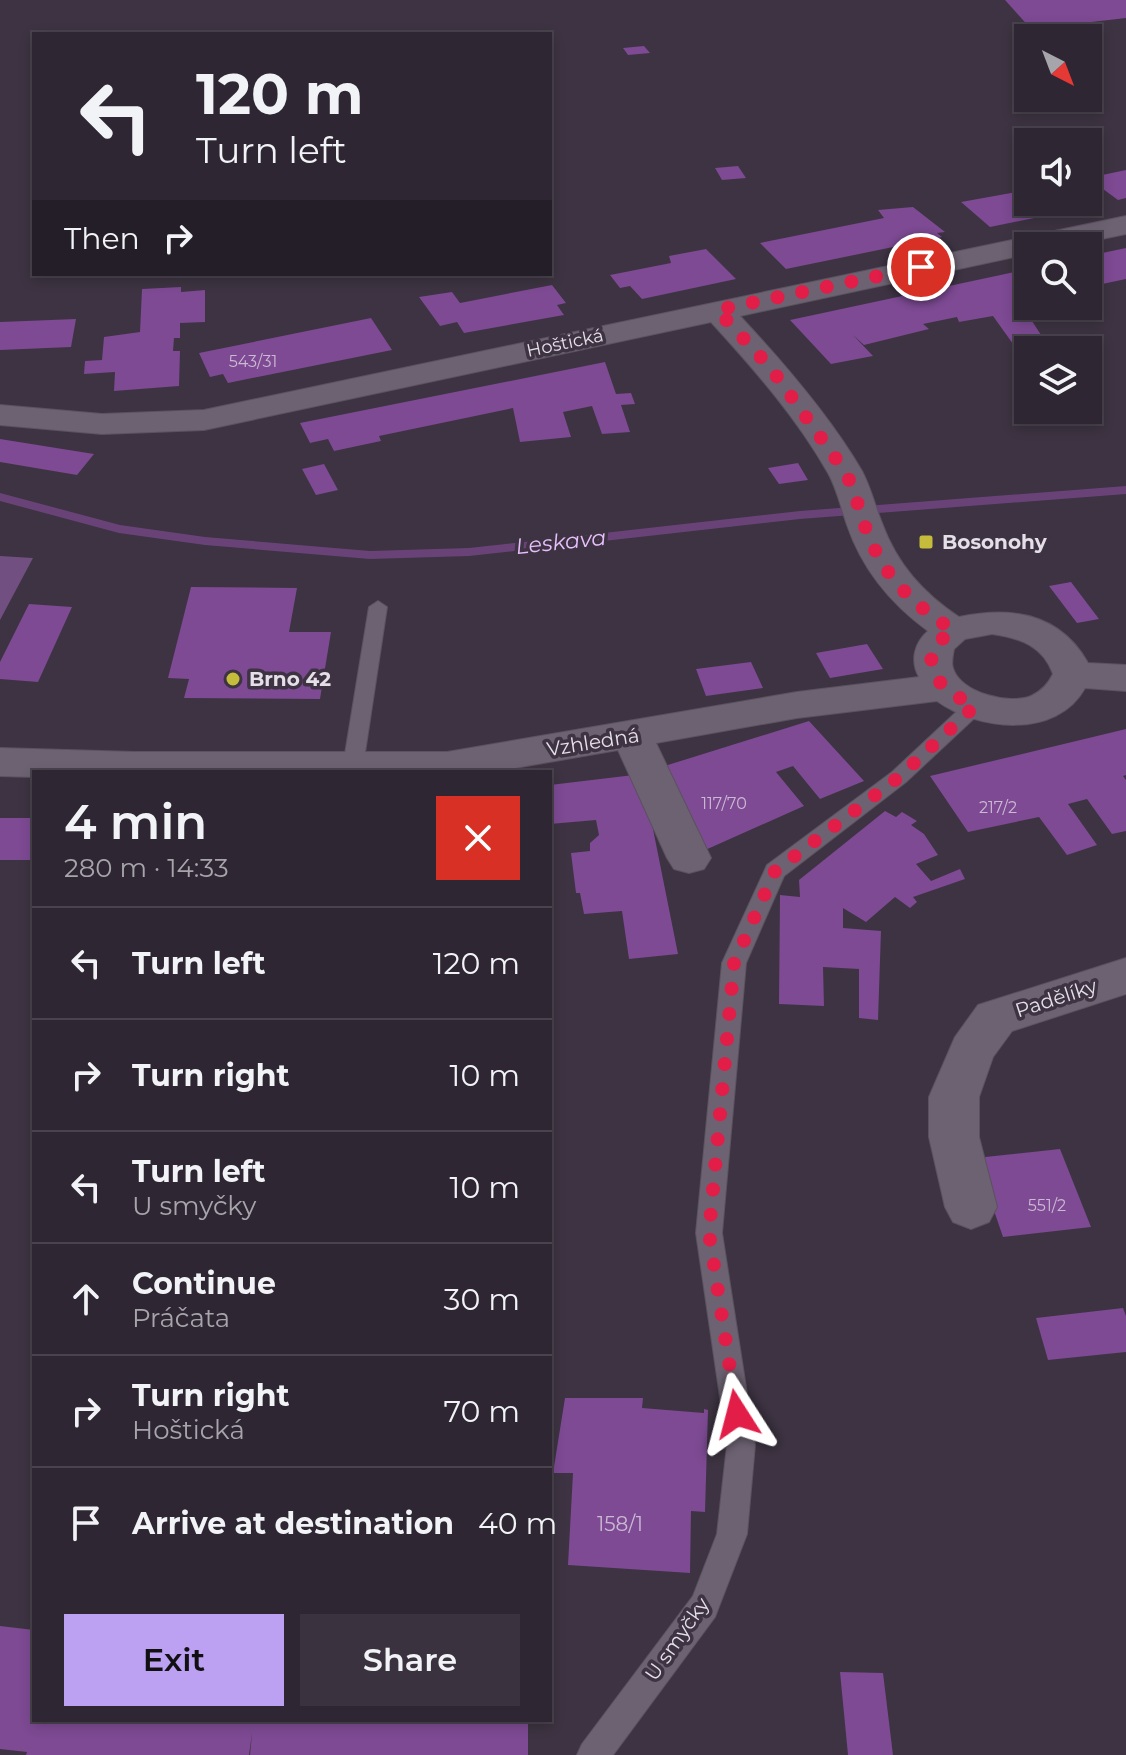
<!DOCTYPE html>
<html lang="en">
<head>
<meta charset="utf-8">
<style>
	:root { --surface:#2e2632; --page:#3a323e; --text:#f1f3f6; --muted:#a7a5ac; --line:#49434d; --accent:#bca0f2 }
	body { margin:0; font-family:Montserrat,sans-serif; background:var(--page); color:var(--text); height:100vh; display:flex; flex-direction:column; font-size:30px; white-space:nowrap }
	* { box-sizing:border-box; margin:0 }
	p { font-size:26px; color:var(--muted) }
	.icon { flex:none; width:44px; height:44px; fill:none; stroke:currentColor; stroke-width:2; stroke-linecap:round; stroke-linejoin:round }
	.map { position:relative; flex:1; overflow:hidden }
	.side { position:absolute; left:32px; top:770px; width:520px; height:952px; display:flex; flex-direction:column; background:var(--surface); border-radius:0px; box-shadow:0 4px 12px #0003,0 0 0 2px var(--line) }
	.side>* { flex:none }
	.top-card { position:absolute; left:32px; top:32px; width:520px; height:244px; border-radius:0px; box-shadow:0 4px 12px #0003,0 0 0 2px var(--line); background:#2e2632; color:var(--text); overflow:hidden }
	.needle { width:52px; rotate:138deg }
	.buttons { position:absolute; left:1014px; top:24px; display:grid; gap:16px }
	.buttons a { display:grid; place-items:center; width:88px; height:88px; border-radius:0px; background:var(--surface); box-shadow:0 4px 12px #0003,0 0 0 2px var(--line); font-size:40px }
	.pin { position:absolute; display:grid; place-items:center; width:68px; height:68px; color:#fff; margin:-34px; border:4px solid #fff; border-radius:50%; box-shadow:0 2px 8px #0007 }
	.me { position:absolute; width:88px; margin:-44px; rotate:351deg; stroke-linejoin:round; filter:drop-shadow(0 0 6px #0008) }
	.turn { display:flex; align-items:center; gap:28px; height:168px; padding:0 32px; font-size:36px }
	.turn .icon { width:104px; height:104px; stroke-width:2.5 }
	.turn b { display:block; font-size:56px; line-height:68px }
	.then { display:flex; align-items:center; height:76px; padding:0 32px; background:#0003; gap:16px; font-size:30px }
	.round { display:grid; place-items:center; flex:none; width:84px; height:84px; border-radius:0px; background:var(--page) }
	.head { display:flex; align-items:center; justify-content:space-between; height:136px; padding:0 32px }
	h1 { font-size:48px; font-weight:600; line-height:60px }
	.action { display:flex; gap:16px; margin-top:auto; padding:16px 32px }
	.action a { flex:1; height:92px; border-radius:0px; background:var(--accent); color:#111; font-size:32px; font-weight:600; line-height:92px; text-align:center }
	.action a+a { background:var(--page); color:var(--text) }
	ul { padding:0; list-style:none }
	li { display:flex; align-items:center; gap:24px; height:112px; padding:0 32px; border-top:2px solid var(--line) }
	li div { flex:1 }
	li b { display:block; font-size:30px }
	li em { font-style:normal }
	.map>svg:first-child { display:block }
	.green { fill:#714f81 }
	.lines { fill:none; stroke-linecap:round; stroke-linejoin:round }
	.stream { fill:#694377; fill-rule:evenodd }
	.building { fill:#7d4a93 }
	.lane-casing { stroke:#5a525e; stroke-width:2 }
	.street-casing { stroke:#5a525e; stroke-width:2 }
	.lane { fill:#6d6272; fill-rule:evenodd }
	.street { fill:#6d6272; fill-rule:evenodd }
	.route { stroke:#e11d48; stroke-width:14; stroke-dasharray:0 25.2 }
	.poi-dot { fill:#c6bc3c; stroke:#3d3342; stroke-width:3 }
	.labels { text-anchor:middle; dominant-baseline:central; stroke-width:7; stroke-linejoin:round; paint-order:stroke }
	.number-label { font-size:16px; fill:#cbbad3 }
	.far-street-label { font-size:18px; fill:#e5dfe8; stroke:#3d3342 }
	.poi-label { font-size:20px; font-weight:bold; fill:#e5dfe8; stroke:#3d3342; text-anchor:start }
	.street-label { font-size:20px; fill:#e5dfe8; stroke:#3d3342 }
	.near-number-label { font-size:20px; fill:#cbbad3 }
	.water-label { font-size:22px; font-style:italic; fill:#e8bffb; stroke:#3d3342 }
</style>
</head>
<body>
<div class="map">
<svg width="1126" height="1755" viewBox="0 0 1126 1755">
	<rect width="100%" height="100%" fill="#3d3342"/>
	<!-- green -->
	<path class="green" d="M0 556 33 558 0 620Z"/>
	<g class="lines">
		<!-- stream -->
		<path class="stream" d="M1126 486V494L800 519 469 556 370 559 205 545 119 533 0 501V493L120 525 205 537 370 551 469 548 800 511Z"/>
	</g>
	<!-- building -->
	<g class="building">
		<path d="M1005 0H1126V18L1031 29Z"/>
		<path d="M644 46 650 53 628 55 623 48Z"/>
		<path d="M738 166 746 178 722 180 715 168Z"/>
		<path d="M1126 170V198L1118 200 1088 178Z"/>
		<path d="M1028 190V202H1080L1088 207 990 227 961 202Z"/>
		<path d="M913 207 945 232 937 233 942 237 786 269 760 243 884 218 878 210Z"/>
		<path d="M1126 248V279L1088 287V256Z"/>
		<path d="M706 249 736 279 642 299 630 286 620 288 610 275 671 263 669 256Z"/>
		<path d="M1028 269V306H1032L1039 316 1030 318 1045 341 1013 344 993 316 959 322 957 317 923 324 929 329 864 345 853 335 873 356 831 364 790 320Z"/>
		<path d="M552 285 566 303 557 305 564 315 464 333 457 322 440 326 419 297 452 292 460 303Z"/>
		<path d="M181 287V292L205 290V322L180 323V338H174L173 351H180L179 386 114 391 115 372 84 374 85 361 102 360 104 337 140 332 142 289Z"/>
		<path d="M371 318 392 350 228 383 223 374 210 377 199 353Z"/>
		<path d="M76 319 71 347 0 350V322Z"/>
		<path d="M605 362 616 394 631 393 635 404 621 405 630 432 602 434 592 406 563 412 571 437 520 442 513 408 379 436 381 441 334 451 328 439 310 443 300 423Z"/>
		<path d="M0 439 25 443 94 454 77 475 0 462Z"/>
		<path d="M798 463 808 480 779 484 768 468Z"/>
		<path d="M324 464 338 490 316 495 302 469Z"/>
		<path d="M1071 582 1099 619 1077 623 1049 586Z"/>
		<path d="M191 587 297 588 289 632H331L320 699 184 698 189 679 168 678Z"/>
		<path d="M29 604 72 607 38 682 0 679V662Z"/>
		<path d="M867 644 883 669 830 678 816 653Z"/>
		<path d="M751 662 763 688 706 696 696 669Z"/>
		<path d="M809 721 864 781 820 799 793 766 776 772 804 806 703 851 655 769Z"/>
		<path d="M1126 729V775L1123 776 1126 780V831L1112 834 1087 799 1068 804 1097 845 1067 855 1039 817 968 832 930 776Z"/>
		<path d="M642 774 678 954 629 959 622 911 584 914 580 893H576L571 853 590 851V843L599 835 596 820 550 824V785Z"/>
		<path d="M885 811 896 817 902 812 917 821 911 825 924 834 938 855 916 864 931 881 960 869 965 879 913 897 917 902 910 908 895 897 866 922 843 908V928L881 931 878 1020 859 1018V969L823 967 824 1006 779 1004 780 895 800 897 799 880Z"/>
		<rect x="0" y="818" width="34" height="42"/>
		<path d="M1060 1149 1091 1227 1003 1237 976 1158Z"/>
		<path d="M1123 1308 1126 1316V1352L1048 1360 1036 1318Z"/>
		<path d="M565 1398H643L642 1408 704 1413V1409L708 1410 705 1512 691 1511 690 1573 568 1565 573 1473H553Z"/>
		<path d="M0 1626 34 1630V1720H528V1755H250L252 1733 249 1755H26L27 1752 0 1749Z"/>
		<path d="M840 1672 883 1673 893 1755H848Z"/>
	</g>
	<g class="lines">
		<!-- lane casing -->
		<g class="lane-casing">
			<g id="lane">
				<path d="M378 601 387 607 363 766 360 771 349 772 343 766 369 607Z"/>
				<path d="M975 699 982 701 985 706 982 711 906 782 784 876 746 963 722 1233 755 1445 747 1534 715 1617 613 1755H577L582 1744 693 1596 717 1534 727 1445 696 1233 722 963 767 865 892 772 968 701Z"/>
			</g>
		</g>
		<!-- street casing -->
		<g class="street-casing">
			<g id="street">
				<path d="M1126 216V234L1068 246H1028V254L740 316C783 362 830 416 862 471 871 488 875 506 882 523 897 564 923 593 959 617 1011 606 1060 613 1088 663L1126 665V691L1085 688C1057 739 978 731 937 701L797 718 656 743 711 858 704 869 689 873 674 869 667 858 618 750 492 772H34V777L0 776V748L135 752H447L797 692 919 677C910 661 914 643 928 631 891 604 862 569 847 525 841 508 837 489 828 473 797 418 753 368 711 322L204 430 102 434 0 425V405L102 414 204 410ZM992 634C1020 638 1043 646 1053 674 1048 684 1042 691 1031 696 1010 705 960 693 953 668 951 663 953 655 954 649L965 639Z"/>
				<path d="M1126 958V994L1012 1031 993 1057 979 1097V1137L997 1207 989 1222 971 1229 953 1222 945 1207 929 1137V1097L955 1037 978 1005Z"/>
			</g>
		</g>
		<!-- lane -->
		<use href="#lane" class="lane"/>
		<!-- street -->
		<use href="#street" class="street"/>
	</g>
	<g class="lines">
		<!-- route -->
		<path class="route" d="M737 1414 709 1233 734 963 775 871 899 777 975 706C950 694 921 676 935 645L953 630C914 605 885 578 868 534 859 513 856 491 844 470L770 367 717 310 921 267"/>
	</g>
	<!-- markers -->
	<g class="poi-dot">
		<rect x="918" y="534" width="16" height="16" rx="4"/>
		<circle cx="233" cy="679" r="8"/>
	</g>
	<g class="labels">
		<!-- number labels -->
		<g class="number-label">
			<text x="253" y="361">543/31</text>
			<text x="724" y="803">117/70</text>
			<text x="998" y="807">217/2</text>
			<text x="1047" y="1205">551/2</text>
		</g>
		<!-- far-street labels -->
		<g class="far-street-label">
			<text transform="translate(565 343) rotate(-12)">Hoštická</text>
		</g>
		<!-- poi labels -->
		<g class="poi-label">
			<text x="942" y="542">Bosonohy</text>
			<text x="249" y="679">Brno 42</text>
		</g>
		<!-- street labels -->
		<g class="street-label">
			<text transform="translate(593 742) rotate(-9)">Vzhledná</text>
			<text transform="translate(1056 998) rotate(-18)">Padělíky</text>
			<text transform="translate(677 1639) rotate(-55)">U smyčky</text>
		</g>
		<!-- near-number labels -->
		<g class="near-number-label">
			<text x="620" y="1524">158/1</text>
		</g>
		<!-- water labels -->
		<g class="water-label">
			<text transform="translate(561 542) rotate(-6)">Leskava</text>
		</g>
	</g>
</svg>
<div class="buttons">
<a><svg class="needle" viewBox="-14 -14 28 28"><path d="M0-13l5 13h-10z" fill="#e53935"/><path d="M0 13l5-13h-10z" fill="#a7a5ac"/></svg></a>
<a><svg class="icon" aria-label="sound" viewBox="0 0 24 24"><path d="M4 9h4l5-4v14l-5-4H4zM17 9q2 3 0 6"/></svg></a>
<a><svg class="icon" aria-label="search" viewBox="0 0 24 24"><circle cx="10" cy="10" r="6"/><path d="M15 15l6 6"/></svg></a>
<a><svg class="icon" aria-label="layers" viewBox="0 0 24 24"><path d="M12 4l9 5-9 5-9-5zM3 14l9 5 9-5"/></svg></a>
</div>
<div class="pin" style="left:921px;top:267px;background:#d93025"><svg class="icon" aria-label="arrive" viewBox="0 0 24 24"><path d="M6 21V4h12l-3 4 3 4H6"/></svg></div>
<svg class="me" style="left:737px;top:1414px" viewBox="-20 -20 40 40"><path d="M0-17L14 15 0 8-14 15z" fill="#e11d48" stroke="#fff" stroke-width="4"/></svg>
<div class="top-card">
<div class="turn"><svg class="icon" aria-label="left" viewBox="0 0 24 24"><path d="M17 20v-9H6M10 6l-5 5 5 5"/></svg><div><b>120 m</b>Turn left</div></div>
<div class="then">Then<svg class="icon" aria-label="right" viewBox="0 0 24 24"><path d="M7 20v-9h11M14 6l5 5-5 5"/></svg></div>
</div>
<section class="side">
<div class="head"><div><h1>4 min</h1><p>280 m · 14:33</p></div><a class="round" style="background:#d93025;color:#fff"><svg class="icon" aria-label="close" viewBox="0 0 24 24"><path d="M6 6l12 12M18 6L6 18"/></svg></a></div>
<ul>
<li><svg class="icon" aria-label="left" viewBox="0 0 24 24"><path d="M17 20v-9H6M10 6l-5 5 5 5"/></svg><div><b>Turn left</b></div><em>120 m</em></li>
<li><svg class="icon" aria-label="right" viewBox="0 0 24 24"><path d="M7 20v-9h11M14 6l5 5-5 5"/></svg><div><b>Turn right</b></div><em>10 m</em></li>
<li><svg class="icon" aria-label="left" viewBox="0 0 24 24"><path d="M17 20v-9H6M10 6l-5 5 5 5"/></svg><div><b>Turn left</b><p>U smyčky</p></div><em>10 m</em></li>
<li><svg class="icon" aria-label="ahead" viewBox="0 0 24 24"><path d="M12 20V5M6 11l6-6 6 6"/></svg><div><b>Continue</b><p>Práčata</p></div><em>30 m</em></li>
<li><svg class="icon" aria-label="right" viewBox="0 0 24 24"><path d="M7 20v-9h11M14 6l5 5-5 5"/></svg><div><b>Turn right</b><p>Hoštická</p></div><em>70 m</em></li>
<li><svg class="icon" aria-label="arrive" viewBox="0 0 24 24"><path d="M6 21V4h12l-3 4 3 4H6"/></svg><div><b>Arrive at destination</b></div><em>40 m</em></li>
</ul>
<div class="action"><a>Exit</a><a>Share</a></div>
</section>
</div>
</body>
</html>
